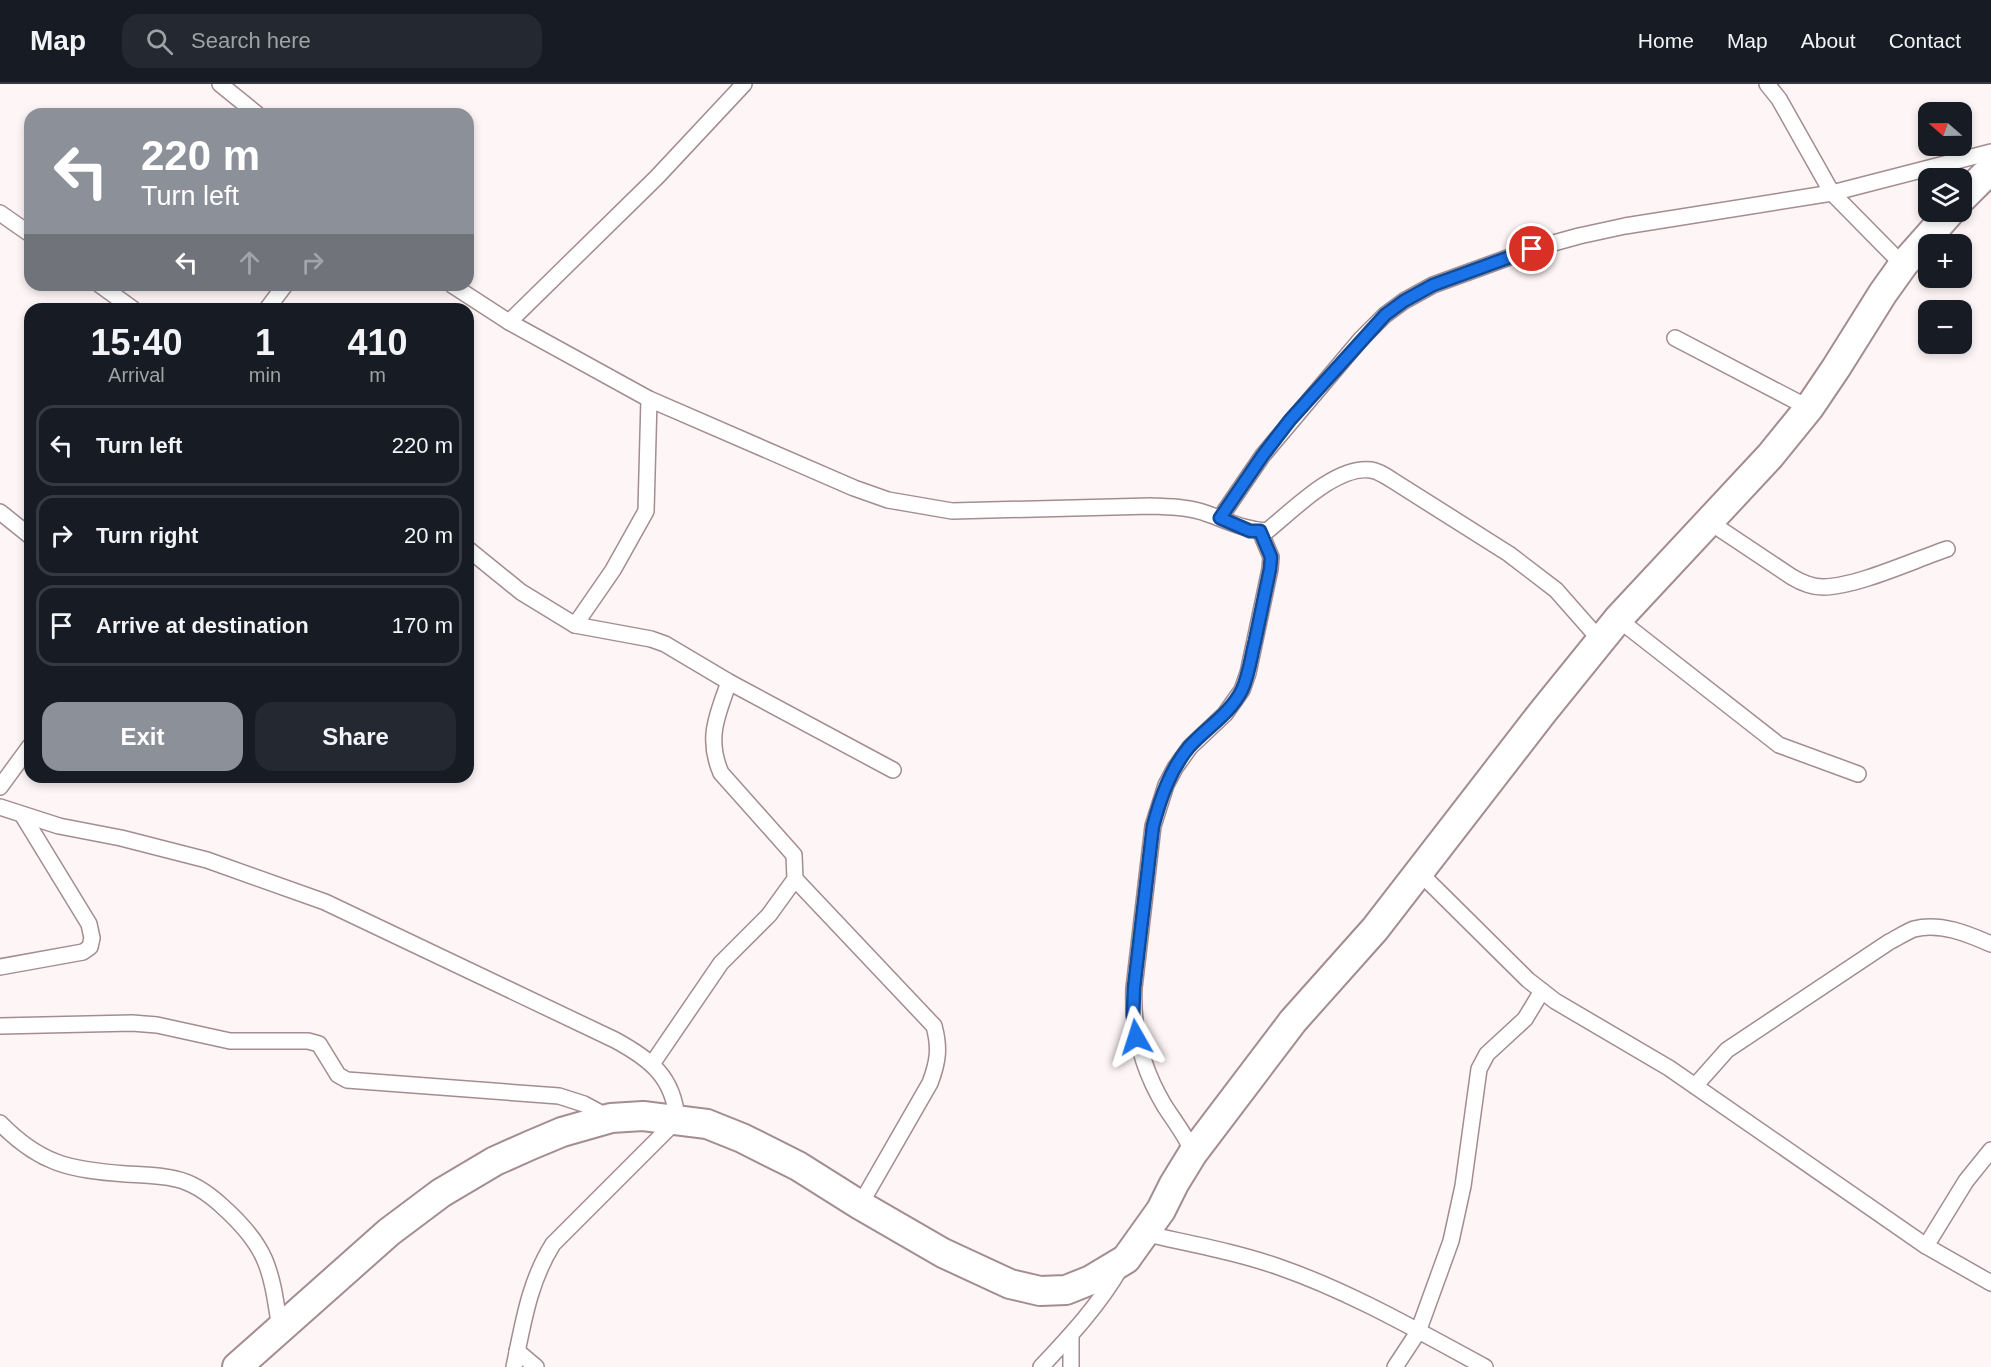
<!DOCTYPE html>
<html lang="en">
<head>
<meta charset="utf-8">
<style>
	:root { --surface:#171b24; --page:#242831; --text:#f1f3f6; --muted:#9ea1a6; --line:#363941; --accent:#8c9099 }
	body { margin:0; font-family:Helvetica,sans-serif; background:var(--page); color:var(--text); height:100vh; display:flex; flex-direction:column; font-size:22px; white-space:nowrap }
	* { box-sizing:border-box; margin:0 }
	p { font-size:20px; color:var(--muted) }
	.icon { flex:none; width:33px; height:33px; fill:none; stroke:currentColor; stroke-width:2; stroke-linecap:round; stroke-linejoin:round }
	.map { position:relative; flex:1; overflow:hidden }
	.details { position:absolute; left:24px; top:219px; width:450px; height:480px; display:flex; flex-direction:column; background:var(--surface); border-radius:18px; box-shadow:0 3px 9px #0003 }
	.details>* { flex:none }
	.banner { position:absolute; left:24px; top:24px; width:450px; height:183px; border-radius:18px; box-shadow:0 3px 9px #0003; background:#8c9099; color:#fff; overflow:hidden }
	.needle { width:39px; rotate:290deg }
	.tools { position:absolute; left:1918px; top:18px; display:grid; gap:12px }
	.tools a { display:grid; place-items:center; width:54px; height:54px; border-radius:12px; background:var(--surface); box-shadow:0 3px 9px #0003; font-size:30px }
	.pin { position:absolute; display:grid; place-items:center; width:51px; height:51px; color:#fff; margin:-26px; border:3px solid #fff; border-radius:50%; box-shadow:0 2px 6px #0007 }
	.me { position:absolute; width:66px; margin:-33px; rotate:354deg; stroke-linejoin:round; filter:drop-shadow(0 0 4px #0008) }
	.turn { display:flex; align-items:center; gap:21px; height:126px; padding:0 18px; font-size:27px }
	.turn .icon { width:78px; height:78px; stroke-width:2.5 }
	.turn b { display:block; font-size:42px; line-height:51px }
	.lanes { display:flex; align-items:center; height:57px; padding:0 18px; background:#0003; justify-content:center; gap:30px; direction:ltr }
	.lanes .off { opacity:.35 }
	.eta { display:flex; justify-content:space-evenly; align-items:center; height:102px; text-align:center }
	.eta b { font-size:36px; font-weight:600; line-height:42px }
	.button { display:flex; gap:12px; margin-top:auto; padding:12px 18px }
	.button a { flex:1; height:69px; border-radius:18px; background:var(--accent); color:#fff; font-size:24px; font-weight:600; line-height:69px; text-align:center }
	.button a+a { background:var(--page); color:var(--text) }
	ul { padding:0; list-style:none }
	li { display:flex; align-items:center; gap:18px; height:81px; margin:0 12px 9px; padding:0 6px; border:3px solid var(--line); border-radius:18px }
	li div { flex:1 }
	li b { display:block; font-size:22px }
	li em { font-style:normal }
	header { display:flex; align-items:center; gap:36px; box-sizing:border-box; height:84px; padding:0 30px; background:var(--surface); border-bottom:2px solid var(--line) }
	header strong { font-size:28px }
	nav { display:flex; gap:33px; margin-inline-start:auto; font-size:21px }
	.search { width:420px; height:54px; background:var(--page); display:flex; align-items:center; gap:15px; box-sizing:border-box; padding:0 21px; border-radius:18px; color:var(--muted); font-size:22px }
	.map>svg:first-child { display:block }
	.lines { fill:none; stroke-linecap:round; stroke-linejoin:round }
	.street-casing { stroke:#a38d91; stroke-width:18 }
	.highway-casing { stroke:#a38d91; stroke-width:32 }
	.street { stroke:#fff; stroke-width:15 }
	.highway { stroke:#fff; stroke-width:28 }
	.route-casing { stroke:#114b97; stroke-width:15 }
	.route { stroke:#1a73e8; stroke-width:10 }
</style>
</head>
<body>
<header>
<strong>Map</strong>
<div class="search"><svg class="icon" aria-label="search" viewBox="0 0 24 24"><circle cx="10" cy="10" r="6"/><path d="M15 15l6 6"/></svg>Search here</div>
<nav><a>Home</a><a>Map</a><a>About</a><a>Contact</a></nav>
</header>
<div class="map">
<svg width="1991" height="1283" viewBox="0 0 1991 1283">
	<rect width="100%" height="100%" fill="#fef5f6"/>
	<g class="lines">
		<!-- street casing -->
		<g class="street-casing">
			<g id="street">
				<path d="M220 0 257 30"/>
				<path d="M1767 0 1779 15 1832 109 1903 181"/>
				<path d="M0 129 30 150"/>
				<path d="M100 201 133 225"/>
				<path d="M452 201 509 238 649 315 854 404 888 416 952 427 1151 422C1170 423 1190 423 1208 430 1228 437 1245 446 1267 447 1292 427 1336 381 1371 386 1378 387 1386 392 1392 396L1509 470 1556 506 1601 557"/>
				<path d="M267 225 285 201"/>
				<path d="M509 238 657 93 744 0"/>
				<path d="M1675 254 1809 324"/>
				<path d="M0 428 30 452"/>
				<path d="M1220 434 1263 371 1361 255 1385 231 1404 217 1433 201 1532 165 1579 152 1625 142 1832 109 1991 68"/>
				<path d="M1708 437 1792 493C1802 499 1811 503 1823 503 1856 503 1914 476 1947 465"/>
				<path d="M468 465 521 508 575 541 651 555 665 560 729 598 893 686"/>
				<path d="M1618 535 1779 661 1858 690"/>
				<path d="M575 541 613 486 646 427 649 315"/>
				<path d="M0 703 30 662"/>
				<path d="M0 723 59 742 121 754 207 776 325 818 615 956C650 975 674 993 677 1036L553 1160C529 1198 523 1240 514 1283"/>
				<path d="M1419 788 1528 896 1555 917 1669 984 1926 1162 1991 1199"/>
				<path d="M795 795 934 942C940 964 938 978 930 999L860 1121"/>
				<path d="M0 883 83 868 90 863 92 854 89 840 23 732"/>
				<path d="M0 942 132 939 157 941 230 957H308L319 960 338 991 347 996 559 1012 584 1020 610 1034"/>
				<path d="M652 980 721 879 769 831 795 795 794 771 721 689C706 655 717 631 729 598"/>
				<path d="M1695 1002 1727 966 1889 858C1897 854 1906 848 1914 845 1940 838 1968 850 1991 860"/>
				<path d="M0 1039C40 1080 70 1086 126 1090 143 1091 160 1091 176 1095 194 1099 209 1110 222 1122 269 1164 271 1186 280 1245"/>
				<path d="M1193 1069C1186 1051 1174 1037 1164 1021 1142 984 1132 946 1134 904L1153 742 1166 701 1175 684 1190 663 1225 630 1242 606 1248 589 1270 485 1271 473 1260 447"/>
				<path d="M1147 1150C1191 1160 1236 1168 1279 1183 1351 1208 1418 1247 1485 1283"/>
				<path d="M1926 1162 1966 1097 1991 1066"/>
				<path d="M517 1267 536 1283"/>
				<path d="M1041 1283C1071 1251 1099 1221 1121 1183"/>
				<path d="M1071 1283V1251"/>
				<path d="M1395 1283 1418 1248 1451 1157 1463 1102 1479 985 1487 970 1525 935 1542 907"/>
			</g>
		</g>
		<!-- highway casing -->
		<g class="highway-casing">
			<g id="highway">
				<path d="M1962 114 1991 85"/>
				<path d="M237 1283 389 1148 441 1109 495 1077 531 1061 562 1048 611 1034 643 1032 707 1040 742 1054 798 1082 860 1121 943 1169 1010 1200 1040 1207 1066 1206 1091 1196 1126 1175 1161 1126 1174 1100 1193 1069 1293 937 1375 845 1542 629 1618 535 1770 372 1809 324 1836 284 1883 209 1903 181 1950 128"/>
			</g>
		</g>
		<!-- street -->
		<use href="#street" class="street"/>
		<!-- highway -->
		<use href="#highway" class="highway"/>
	</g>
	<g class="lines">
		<!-- route casing -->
		<g class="route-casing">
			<path id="route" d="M1136 953 1133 931 1134 904 1153 742C1161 713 1170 686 1189 663 1207 643 1229 631 1242 606 1249 591 1251 573 1255 557 1260 533 1265 509 1270 485L1271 473 1260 447H1250L1220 434 1263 371 1290 336 1385 231 1404 217 1433 201 1532 165"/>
		</g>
		<!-- route -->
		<use href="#route" class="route"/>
	</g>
</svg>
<div class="tools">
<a><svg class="needle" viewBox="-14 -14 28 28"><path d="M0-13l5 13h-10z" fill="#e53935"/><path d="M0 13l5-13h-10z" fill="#9ea1a6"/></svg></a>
<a><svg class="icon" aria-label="layers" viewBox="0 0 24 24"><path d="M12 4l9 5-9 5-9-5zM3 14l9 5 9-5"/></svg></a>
<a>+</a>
<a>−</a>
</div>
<div class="pin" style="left:1532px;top:165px;background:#d93025"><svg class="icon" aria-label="arrive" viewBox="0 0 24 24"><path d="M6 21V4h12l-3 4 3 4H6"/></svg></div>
<svg class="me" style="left:1136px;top:953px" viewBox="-20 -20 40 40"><path d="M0-17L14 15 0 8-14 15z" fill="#1a73e8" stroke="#fff" stroke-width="4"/></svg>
<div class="banner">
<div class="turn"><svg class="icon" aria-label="left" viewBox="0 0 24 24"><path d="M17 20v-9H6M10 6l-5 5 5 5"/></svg><div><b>220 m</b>Turn left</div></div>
<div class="lanes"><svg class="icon" aria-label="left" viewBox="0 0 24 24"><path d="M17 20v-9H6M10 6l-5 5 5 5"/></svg><svg class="icon off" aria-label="ahead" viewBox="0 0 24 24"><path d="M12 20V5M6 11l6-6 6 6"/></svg><svg class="icon off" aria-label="right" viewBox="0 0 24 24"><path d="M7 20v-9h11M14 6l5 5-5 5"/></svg></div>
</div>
<section class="details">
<div class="eta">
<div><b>15:40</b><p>Arrival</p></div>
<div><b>1</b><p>min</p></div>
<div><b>410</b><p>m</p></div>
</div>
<ul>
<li><svg class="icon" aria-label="left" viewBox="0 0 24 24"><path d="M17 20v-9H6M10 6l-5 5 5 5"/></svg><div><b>Turn left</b></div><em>220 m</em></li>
<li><svg class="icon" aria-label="right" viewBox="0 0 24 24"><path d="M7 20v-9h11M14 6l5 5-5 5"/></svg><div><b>Turn right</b></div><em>20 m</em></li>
<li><svg class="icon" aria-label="arrive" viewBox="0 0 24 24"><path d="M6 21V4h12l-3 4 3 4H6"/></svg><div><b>Arrive at destination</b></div><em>170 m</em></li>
</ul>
<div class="button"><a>Exit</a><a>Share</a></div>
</section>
</div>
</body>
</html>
